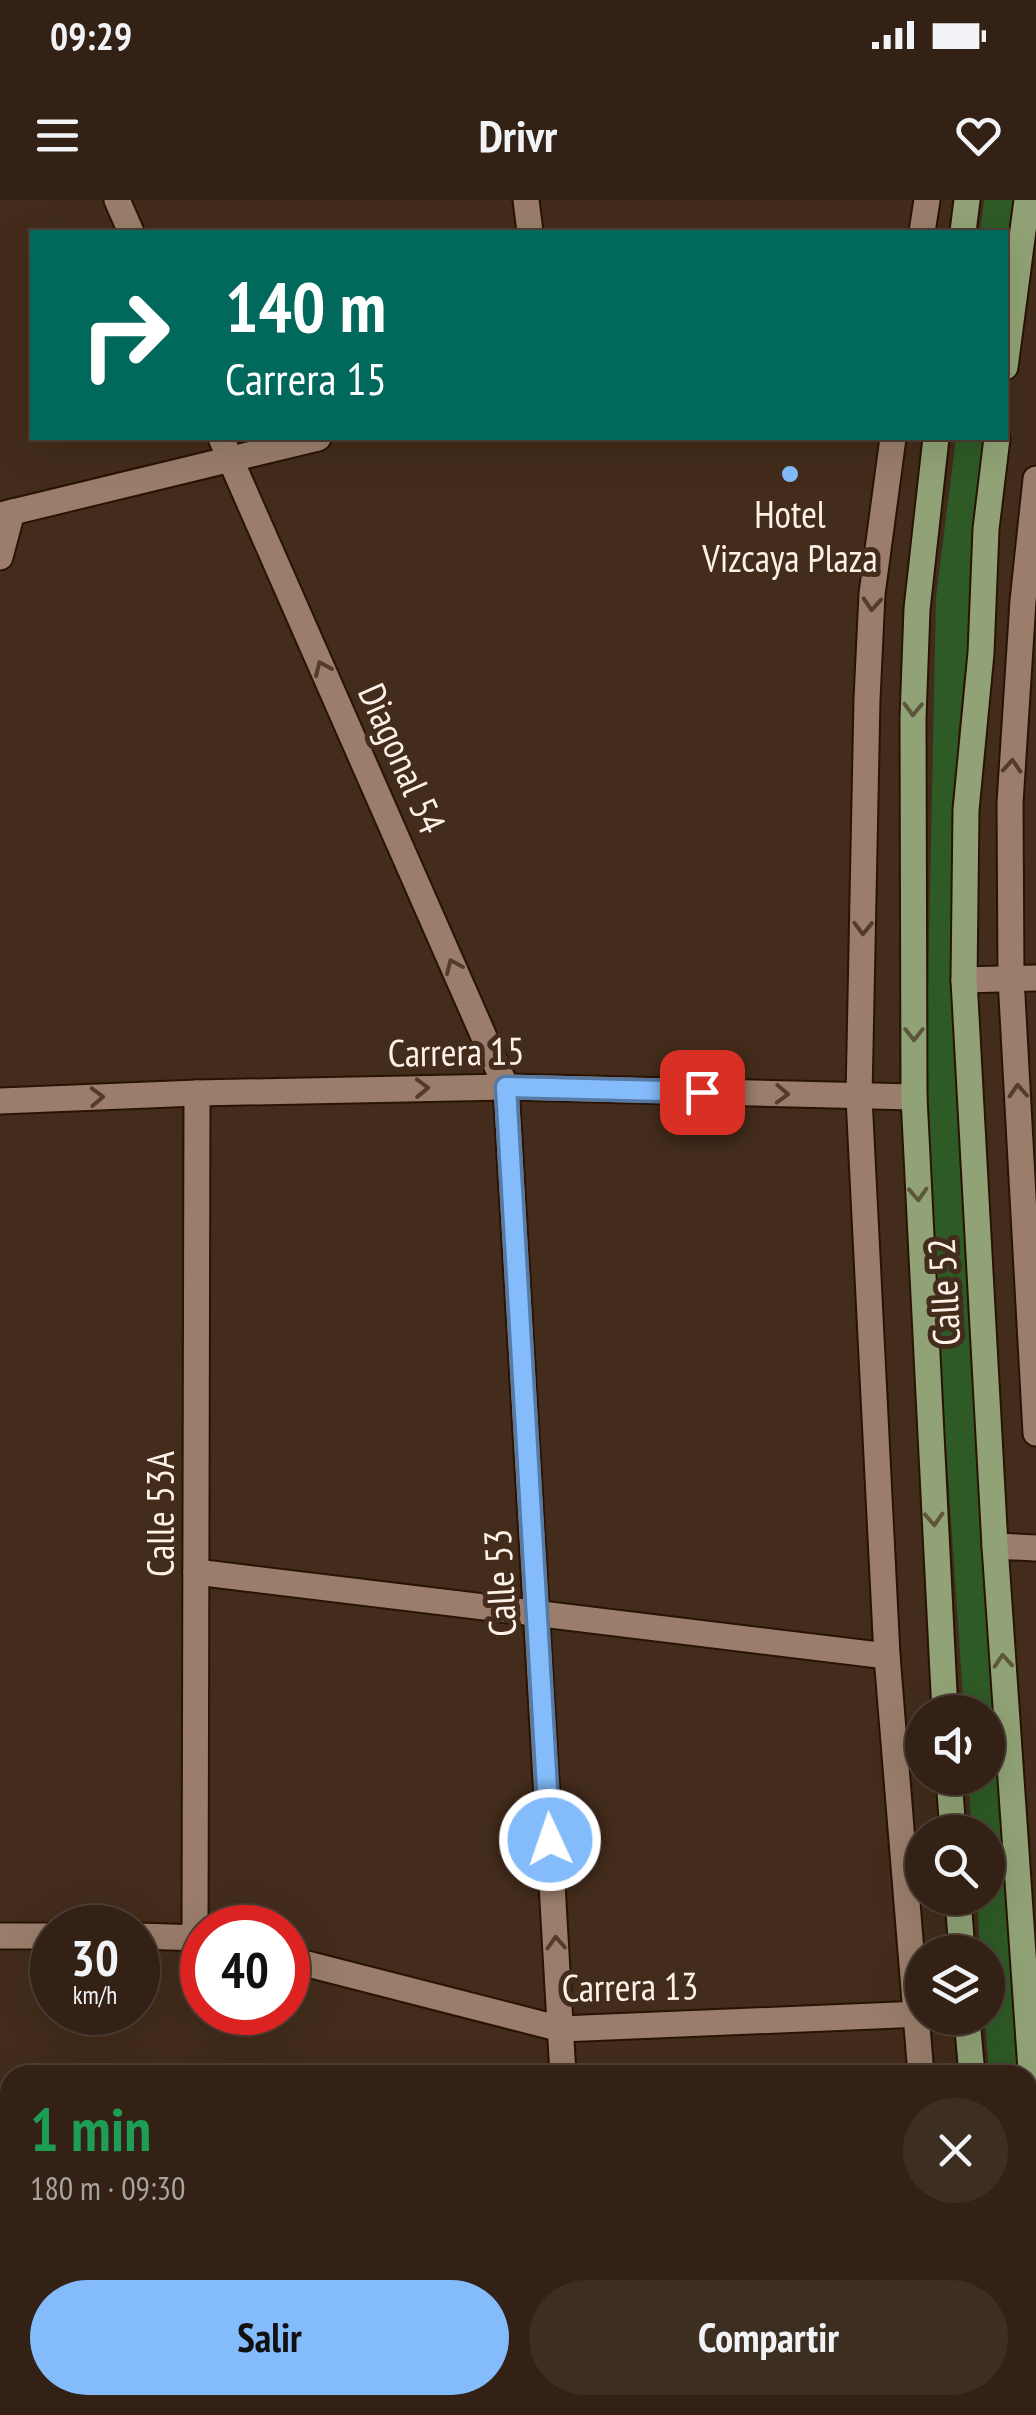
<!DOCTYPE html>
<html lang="es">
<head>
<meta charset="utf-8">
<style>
	:root { --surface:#322114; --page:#3d2e22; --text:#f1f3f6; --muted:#a8a3a0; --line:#4d3e34; --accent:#84bcfb }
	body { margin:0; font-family:"PT Sans Narrow",sans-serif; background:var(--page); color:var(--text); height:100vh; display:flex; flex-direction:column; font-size:38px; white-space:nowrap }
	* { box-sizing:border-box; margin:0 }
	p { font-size:32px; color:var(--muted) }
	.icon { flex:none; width:55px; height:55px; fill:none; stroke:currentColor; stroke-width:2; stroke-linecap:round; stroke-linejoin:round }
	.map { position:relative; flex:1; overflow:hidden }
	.drawer { position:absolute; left:0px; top:1865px; width:1038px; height:350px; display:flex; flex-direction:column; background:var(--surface); border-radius:30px 30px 0 0; box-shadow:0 10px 40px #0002,0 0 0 2px var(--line) }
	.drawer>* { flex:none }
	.guide { position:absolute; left:30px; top:30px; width:978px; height:210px; border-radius:0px; box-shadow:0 10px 40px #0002,0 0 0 2px var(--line); background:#00695c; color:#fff; overflow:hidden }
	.fabs { position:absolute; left:905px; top:1495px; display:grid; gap:20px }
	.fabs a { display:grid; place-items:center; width:100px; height:100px; border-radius:50%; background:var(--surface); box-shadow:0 10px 40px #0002,0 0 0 2px var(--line); font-size:50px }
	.speed { position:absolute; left:30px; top:1705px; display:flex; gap:20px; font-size:50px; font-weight:700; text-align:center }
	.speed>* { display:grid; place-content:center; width:130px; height:130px; border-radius:50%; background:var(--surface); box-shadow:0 10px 40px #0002,0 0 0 2px var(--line); line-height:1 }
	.speed small { font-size:25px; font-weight:400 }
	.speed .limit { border:15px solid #d22; background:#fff; color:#111 }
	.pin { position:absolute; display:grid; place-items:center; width:85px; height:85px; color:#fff; margin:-42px; border-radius:20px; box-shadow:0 5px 15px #0006 }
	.me { position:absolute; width:110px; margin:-55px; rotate:357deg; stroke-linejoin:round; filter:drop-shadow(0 0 8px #0008) }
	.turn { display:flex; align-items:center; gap:35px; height:210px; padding:0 30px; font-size:45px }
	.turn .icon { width:130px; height:130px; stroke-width:2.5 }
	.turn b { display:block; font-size:70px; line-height:85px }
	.round { display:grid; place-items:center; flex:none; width:105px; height:105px; border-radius:52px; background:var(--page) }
	.overview { display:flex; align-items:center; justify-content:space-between; height:170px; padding:0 30px }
	h1 { font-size:60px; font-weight:600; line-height:75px; color:#1e9e55 }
	.button { display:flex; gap:20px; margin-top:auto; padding:20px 30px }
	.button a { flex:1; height:115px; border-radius:60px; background:var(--accent); color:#111; font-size:40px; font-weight:600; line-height:115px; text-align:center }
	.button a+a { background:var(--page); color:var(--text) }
	.status { display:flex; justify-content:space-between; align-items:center; height:70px; padding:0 50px; background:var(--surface); direction:ltr }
	.status svg { height:28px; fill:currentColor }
	header { display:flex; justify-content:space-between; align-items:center; height:130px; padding:0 30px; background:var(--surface); font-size:45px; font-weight:600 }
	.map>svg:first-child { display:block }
	.green { fill:#2e5a26 }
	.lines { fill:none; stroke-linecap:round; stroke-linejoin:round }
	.minor-casing { stroke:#291304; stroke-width:29 }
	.major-casing { stroke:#291304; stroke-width:29 }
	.minor { stroke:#9a7e6b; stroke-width:25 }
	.major { stroke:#91a376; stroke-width:25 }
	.oneway { stroke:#543c2b }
	.oneway2 { stroke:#5e563b }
	.route-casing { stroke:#567aa3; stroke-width:25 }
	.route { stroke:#84bcfb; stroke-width:18 }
	.poi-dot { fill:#84bcfb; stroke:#432c1b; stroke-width:4 }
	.labels { text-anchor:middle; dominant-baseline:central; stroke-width:10; stroke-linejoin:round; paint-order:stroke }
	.poi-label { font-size:38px; fill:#fdf1e8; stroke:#432c1b }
	.street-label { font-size:38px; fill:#fdf1e8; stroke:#432c1b }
</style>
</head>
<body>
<div class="status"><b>09:29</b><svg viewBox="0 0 49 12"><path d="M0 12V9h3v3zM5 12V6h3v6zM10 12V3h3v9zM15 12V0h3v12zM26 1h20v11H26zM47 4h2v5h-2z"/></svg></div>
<header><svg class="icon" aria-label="menu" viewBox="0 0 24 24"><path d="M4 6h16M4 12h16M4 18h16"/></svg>Drivr<svg class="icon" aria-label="heart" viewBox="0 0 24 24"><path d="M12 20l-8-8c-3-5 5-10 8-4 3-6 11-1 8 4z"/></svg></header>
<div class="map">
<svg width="1036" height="2215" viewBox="0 0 1036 2215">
	<rect width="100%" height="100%" fill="#432c1b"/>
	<!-- green -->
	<g class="green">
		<path d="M984 0H1016L1005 101V32H980Z"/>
		<path d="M956 238H990L958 536 968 966 1005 1683 1017 1875H989L985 1818H988V1752H980L977 1698H988V1632H972L968 1578H988V1512H964L925 936 936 397Z"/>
		<path d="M1028 2028 1036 2155V2215H1012L1011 2205H1028Z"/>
	</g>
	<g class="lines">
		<!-- minor casing -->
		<g class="minor-casing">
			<g id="minor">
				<path d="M117 0 131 32"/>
				<path d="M526 0 530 32"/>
				<path d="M922 32 927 0"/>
				<path d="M221 238 506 887 563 1875"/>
				<path d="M893 238 872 394 867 499 859 897 887 1456 921 1875"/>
				<path d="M1036 279 1023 401 1010 603 1011 778 1036 1233"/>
				<path d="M0 315 318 238"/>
				<path d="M0 357 12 312"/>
				<path d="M964 780 1036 778"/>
				<path d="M0 901 197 893 506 887 914 897"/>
				<path d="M995 1346 1036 1348"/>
				<path d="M196 1372 887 1456"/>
				<path d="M0 1736H52"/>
				<path d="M138 1736 202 1738"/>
				<path d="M195 1736 197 893"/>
				<path d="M288 1759 561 1829 922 1814"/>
				<path d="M581 2205V2215"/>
				<path d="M948 2205 949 2215"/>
			</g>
		</g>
		<!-- major casing -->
		<g class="major-casing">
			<g id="major">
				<path d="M963 32 967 0"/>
				<path d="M1005 167 1027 0"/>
				<path d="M936 238 917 409 913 518 914 897 945 1512"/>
				<path d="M997 238 986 329 981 453 966 610 964 780 995 1346 1036 1943"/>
				<path d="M949 1578 953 1632"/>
				<path d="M958 1698 962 1752"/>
				<path d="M967 1818 972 1875"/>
				<path d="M0 2058 10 2059"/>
				<path d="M0 2102 10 2103"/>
				<path d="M328 2205 351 2215"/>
				<path d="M439 2205 463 2215"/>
				<path d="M996 2205 997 2215"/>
			</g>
		</g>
		<!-- minor -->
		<use href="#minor" class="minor"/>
		<!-- major -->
		<use href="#major" class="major"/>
	</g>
	<!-- one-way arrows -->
	<defs><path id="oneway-chevron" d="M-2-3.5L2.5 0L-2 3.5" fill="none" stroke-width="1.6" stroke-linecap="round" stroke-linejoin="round" transform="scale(2.5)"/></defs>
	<g class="oneway">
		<use href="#oneway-chevron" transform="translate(872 404) rotate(94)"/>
		<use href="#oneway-chevron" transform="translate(322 468) rotate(-114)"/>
		<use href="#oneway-chevron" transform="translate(1012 566) rotate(-86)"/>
		<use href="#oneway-chevron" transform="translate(863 728) rotate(91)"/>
		<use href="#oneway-chevron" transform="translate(453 766) rotate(-114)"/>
		<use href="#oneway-chevron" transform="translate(422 888) rotate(-1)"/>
		<use href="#oneway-chevron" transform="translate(1018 891) rotate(-93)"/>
		<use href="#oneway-chevron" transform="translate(782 894) rotate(2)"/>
		<use href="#oneway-chevron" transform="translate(97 897) rotate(-2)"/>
		<use href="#oneway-chevron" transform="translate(556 1743) rotate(-93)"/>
	</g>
	<g class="oneway2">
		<use href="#oneway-chevron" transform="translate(913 509) rotate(92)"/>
		<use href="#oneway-chevron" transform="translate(914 834) rotate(90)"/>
		<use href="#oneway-chevron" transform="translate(918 994) rotate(87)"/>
		<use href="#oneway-chevron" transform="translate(934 1319) rotate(87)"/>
		<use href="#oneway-chevron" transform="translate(1003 1461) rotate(-94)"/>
	</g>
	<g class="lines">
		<!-- route casing -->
		<g class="route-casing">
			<path id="route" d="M550 1640 506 887 702 892"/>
		</g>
		<!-- route -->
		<use href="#route" class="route"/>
	</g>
	<!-- markers -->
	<circle class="poi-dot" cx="790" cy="274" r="10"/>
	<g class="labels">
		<!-- poi labels -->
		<g class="poi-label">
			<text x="790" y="313">Hotel<tspan x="790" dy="44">Vizcaya Plaza</tspan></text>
		</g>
		<!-- street labels -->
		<g class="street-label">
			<text transform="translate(403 558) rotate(66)">Diagonal 54</text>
			<text transform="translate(456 851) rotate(-1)">Carrera 15</text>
			<text transform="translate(943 1092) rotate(-93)">Calle 52</text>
			<text transform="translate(159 1314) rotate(-90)">Calle 53A</text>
			<text transform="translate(499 1383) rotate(-93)">Calle 53</text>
			<text transform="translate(630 1786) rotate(-1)">Carrera 13</text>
		</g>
	</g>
</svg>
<div class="fabs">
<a><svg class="icon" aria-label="sound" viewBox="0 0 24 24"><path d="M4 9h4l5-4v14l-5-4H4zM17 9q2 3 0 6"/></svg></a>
<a><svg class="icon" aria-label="search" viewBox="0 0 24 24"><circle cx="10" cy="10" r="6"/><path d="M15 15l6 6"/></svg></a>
<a><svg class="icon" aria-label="layers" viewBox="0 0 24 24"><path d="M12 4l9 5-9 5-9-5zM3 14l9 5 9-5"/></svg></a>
</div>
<div class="speed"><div>30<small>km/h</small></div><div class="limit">40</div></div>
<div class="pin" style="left:702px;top:892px;background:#d93025"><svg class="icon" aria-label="arrive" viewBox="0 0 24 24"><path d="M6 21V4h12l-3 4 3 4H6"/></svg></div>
<svg class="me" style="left:550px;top:1640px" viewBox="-20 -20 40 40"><circle r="17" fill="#84bcfb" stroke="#fff" stroke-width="3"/><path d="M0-11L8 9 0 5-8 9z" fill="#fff"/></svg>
<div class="guide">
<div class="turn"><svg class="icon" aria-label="right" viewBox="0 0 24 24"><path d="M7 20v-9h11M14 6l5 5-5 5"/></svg><div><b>140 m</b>Carrera 15</div></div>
</div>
<section class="drawer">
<div class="overview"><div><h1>1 min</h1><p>180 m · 09:30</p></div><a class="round"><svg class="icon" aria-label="close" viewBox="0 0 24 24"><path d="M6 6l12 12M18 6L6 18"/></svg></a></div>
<div class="button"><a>Salir</a><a>Compartir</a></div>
</section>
</div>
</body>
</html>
